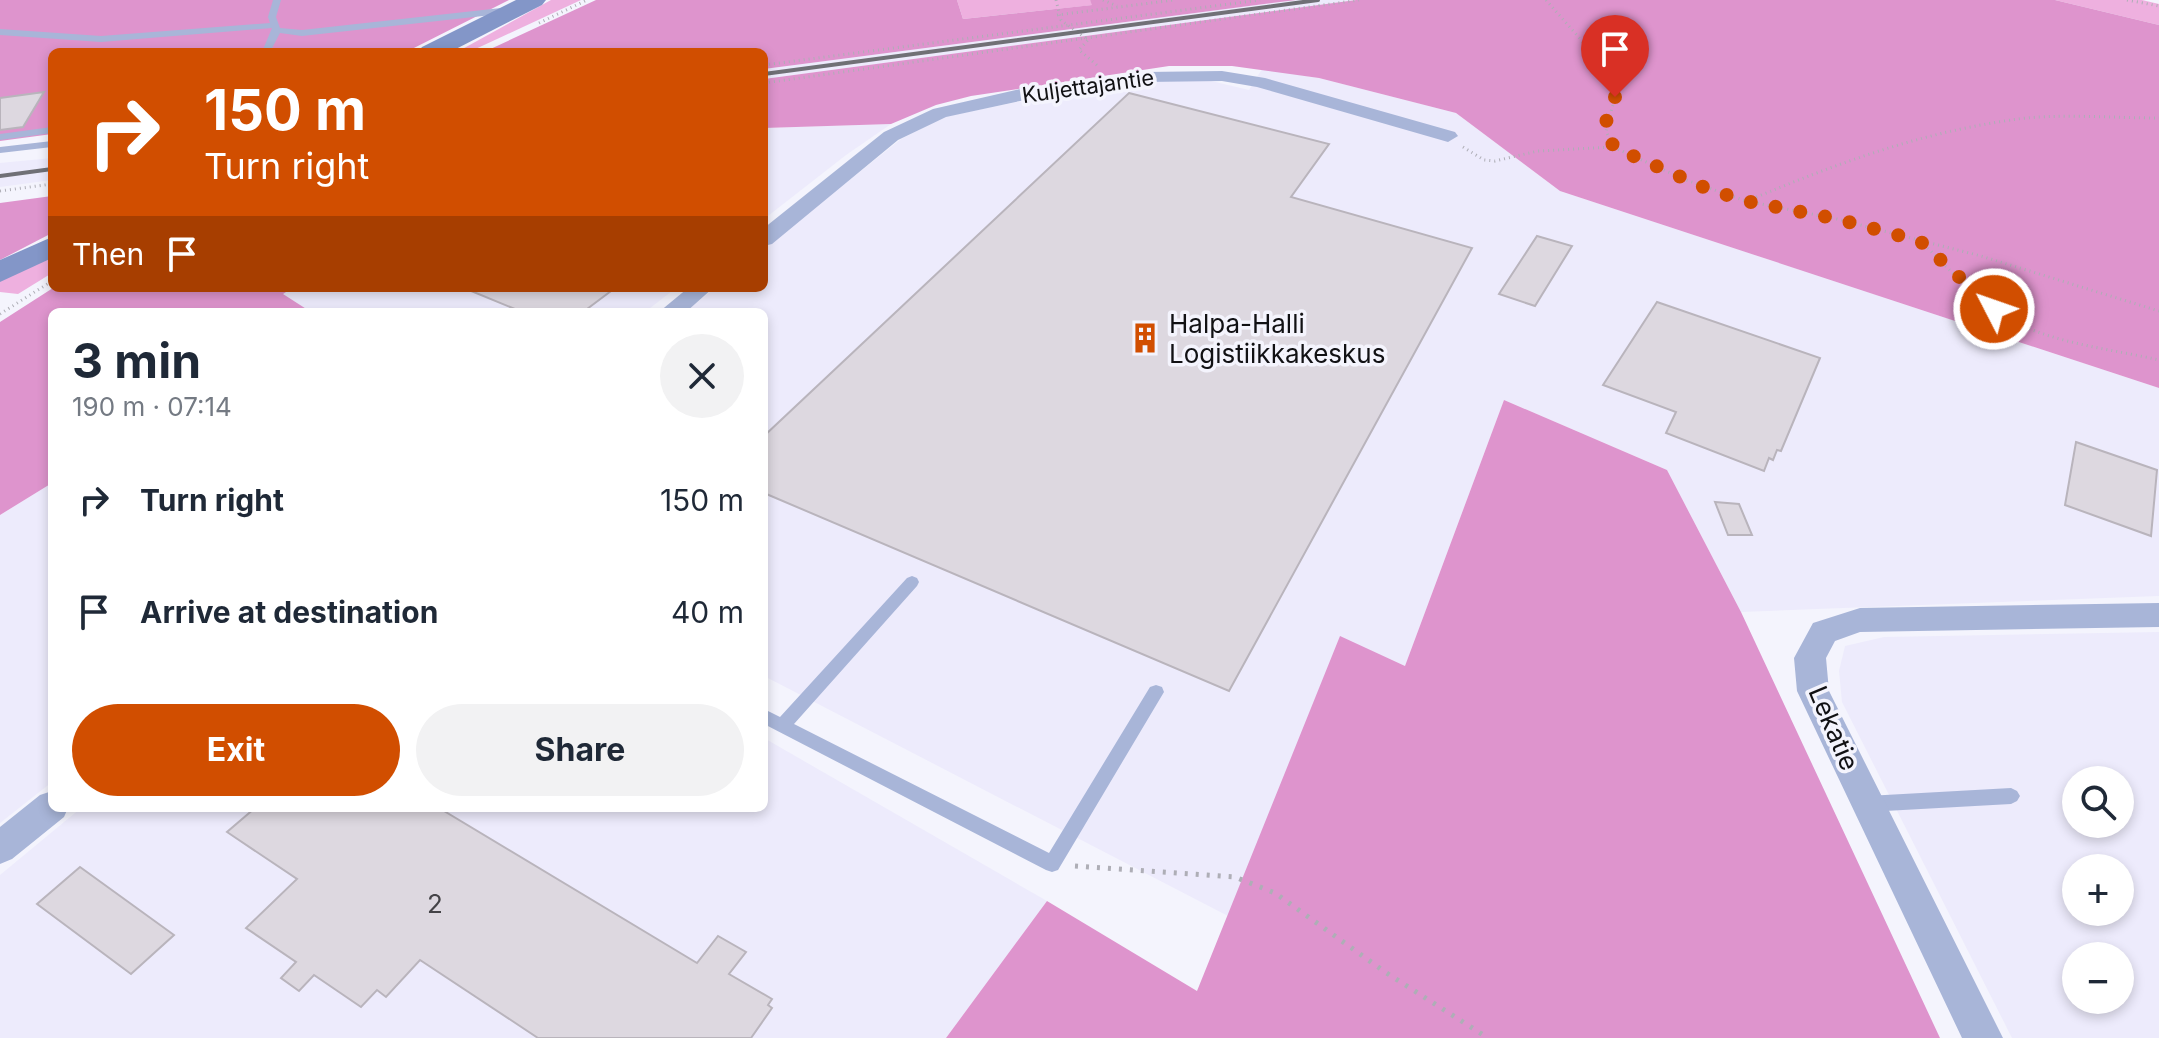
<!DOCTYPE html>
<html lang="en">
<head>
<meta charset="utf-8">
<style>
	:root { --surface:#fff; --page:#f2f2f3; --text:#1f2937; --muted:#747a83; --accent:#d14e00 }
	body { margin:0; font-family:Inter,sans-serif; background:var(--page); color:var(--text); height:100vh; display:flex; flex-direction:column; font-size:30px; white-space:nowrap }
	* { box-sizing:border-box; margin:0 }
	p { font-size:26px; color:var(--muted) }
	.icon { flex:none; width:44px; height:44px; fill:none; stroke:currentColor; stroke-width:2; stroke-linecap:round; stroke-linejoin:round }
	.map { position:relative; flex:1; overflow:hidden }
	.drawer { position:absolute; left:48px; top:308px; width:720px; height:504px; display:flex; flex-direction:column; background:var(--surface); border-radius:12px; box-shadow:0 4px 12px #0003 }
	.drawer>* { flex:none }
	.top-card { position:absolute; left:48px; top:48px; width:720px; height:244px; border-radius:12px; box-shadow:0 4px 12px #0003; background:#d14e00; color:#fff; overflow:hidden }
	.tools { position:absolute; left:2062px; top:766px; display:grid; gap:16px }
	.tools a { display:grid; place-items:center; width:72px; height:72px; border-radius:50%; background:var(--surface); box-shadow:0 4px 12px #0003; font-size:40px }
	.pin { position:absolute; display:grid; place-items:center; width:68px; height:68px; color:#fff; margin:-82px -34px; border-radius:50% 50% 50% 0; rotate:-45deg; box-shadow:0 0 8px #0007 }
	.pin .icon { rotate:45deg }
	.me { position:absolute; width:88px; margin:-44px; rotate:311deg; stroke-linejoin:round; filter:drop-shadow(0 0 6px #0008) }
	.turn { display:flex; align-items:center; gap:28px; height:168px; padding:0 24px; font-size:36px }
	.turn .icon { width:104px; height:104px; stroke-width:2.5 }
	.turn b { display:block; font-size:56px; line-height:68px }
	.then { display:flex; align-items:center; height:76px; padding:0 24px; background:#0003; gap:16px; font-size:30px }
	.round { display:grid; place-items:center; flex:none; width:84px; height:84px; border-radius:42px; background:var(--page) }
	.summary { display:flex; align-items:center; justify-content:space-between; height:136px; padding:0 24px }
	h1 { font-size:48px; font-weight:700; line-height:60px }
	.action { display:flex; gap:16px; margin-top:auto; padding:16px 24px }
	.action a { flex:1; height:92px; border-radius:48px; background:var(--accent); color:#fff; font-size:32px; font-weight:700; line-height:92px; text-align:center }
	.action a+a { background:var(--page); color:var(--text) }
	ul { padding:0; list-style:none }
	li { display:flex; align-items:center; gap:24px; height:112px; padding:0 24px }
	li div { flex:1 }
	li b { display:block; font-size:30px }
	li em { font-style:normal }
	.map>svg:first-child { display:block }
	.built { fill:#edebfc; fill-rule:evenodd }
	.green { fill:#eeb0df }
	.forest { fill:#de94cd }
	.building { fill:#ddd8e0; stroke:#b9b4bc; stroke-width:2 }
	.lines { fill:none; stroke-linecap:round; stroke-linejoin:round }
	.path-far1 { stroke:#aeaeb6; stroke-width:3; stroke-dasharray:1 4; stroke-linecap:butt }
	.path { stroke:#aeaeb6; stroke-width:5; stroke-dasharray:3 8; stroke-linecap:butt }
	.service { fill:#a8b5d8; fill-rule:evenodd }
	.minor { fill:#a8b5d8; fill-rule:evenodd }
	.secondary { fill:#8396c8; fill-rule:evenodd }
	.rail { stroke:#707076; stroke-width:4 }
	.route { stroke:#d14e00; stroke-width:14; stroke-dasharray:0 25.2 }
	.labels { text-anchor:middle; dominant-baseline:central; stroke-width:7; stroke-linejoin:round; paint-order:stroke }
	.far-street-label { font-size:22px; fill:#111114; stroke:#f4f4fd }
	.poi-label { font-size:26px; fill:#111114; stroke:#f4f4fd; text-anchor:start }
	.street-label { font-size:26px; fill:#111114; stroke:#f4f4fd }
	.near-number-label { font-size:26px; fill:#444347 }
</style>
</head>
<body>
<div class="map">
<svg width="2159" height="1038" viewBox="0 0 2159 1038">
	<rect width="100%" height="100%" fill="#f4f4fd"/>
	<!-- built -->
	<g class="built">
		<path d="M1296 0H1356L764 79V69Z"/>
		<path d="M1262 69 1319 78 1456 113 1560 191 2159 388V596L1741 612 1667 470 1504 400 1405 666 1340 637 1228 916 764 676V312H685L715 288H764V248L901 139 943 117 1066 92 1159 80H1207L1249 90Z"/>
		<path d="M891 124 846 155 764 219V128Z"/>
		<path d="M52 158V180L0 187V163Z"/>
		<path d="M292 288H676L645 312H311L282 294Z"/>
		<path d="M52 483V782L0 823V515Z"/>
		<path d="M2159 632V1038H2012L1842 702 1839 671 1845 646 1884 637ZM2076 780H2120V824H2076ZM2076 868H2120V912H2076ZM2076 956H2120V1000H2076Z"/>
		<path d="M764 738 1047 901 946 1038H0V875L81 808H764Z"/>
	</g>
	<!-- green -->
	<g class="green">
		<path d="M551 0H581L469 52H457Z"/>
		<path d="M957 0H1090L1093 5 963 19Z"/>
		<path d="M2055 0H2142L2159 4V25Z"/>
		<path d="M52 255V273L18 294 0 292V281Z"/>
	</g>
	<!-- forest -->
	<g class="forest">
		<path d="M0 0H509L406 52H52V134L0 141Z"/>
		<path d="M596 0H957L963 19 1092 5 1090 0H1296L764 69V52H484Z"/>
		<path d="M1356 0H2055L2159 25V388L1560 191 1456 113 1319 78 1232 66H1169L971 96 936 105 891 124 764 128V79Z"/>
		<path d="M52 196V233L0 260V203Z"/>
		<path d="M53 288H292L283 294 311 312H52V483L0 515V322Z"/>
		<path d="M1504 400 1667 470 1741 612 1940 1038H946L1047 901 1197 991 1340 636 1405 666Z"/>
	</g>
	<!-- building -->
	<g class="building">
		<path d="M44 92 23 127 0 130V98Z"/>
		<path d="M1129 93 1329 144 1291 197 1472 248 1229 691 764 493V436Z"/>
		<path d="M1537 236 1572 246 1535 306 1499 294Z"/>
		<path d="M464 288H615L583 312H522Z"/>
		<path d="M1657 302 1820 358 1781 451 1777 450 1773 460 1769 458 1764 471 1666 433 1676 412 1603 385Z"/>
		<path d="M2076 442 2157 470 2151 536 2065 505Z"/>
		<path d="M1715 502 1739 504 1752 535H1728Z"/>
		<path d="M255 808H439L697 963 718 936 746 952 729 974 772 999 768 1005 772 1008 751 1038H538L420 960 386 997 377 990 361 1007 314 975 299 991 281 978 296 962 246 928 297 879 227 832Z"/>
		<path d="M80 867 174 935 131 974 37 904Z"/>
	</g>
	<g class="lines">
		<!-- path-far1 -->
		<g class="path-far1">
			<path d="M1056 0 1061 20 1088 40 1079 50 1098 66"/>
			<path d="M1103 0 1117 6"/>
			<path d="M1546 0 1610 73 1615 97 1606 131 1613 147 1686 180 1746 201 1837 219 1981 256 2159 311"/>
			<path d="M2127 0 2159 6"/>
			<path d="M1057 15 1174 0"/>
			<path d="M539 23 587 0"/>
			<path d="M764 65 1260 0"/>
			<path d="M764 83 1359 0"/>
			<path d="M1463 147 1484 160 1495 161 1538 151 1613 147"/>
			<path d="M0 191 52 184"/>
			<path d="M1747 201C1836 164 1915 134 2011 120 2054 113 2114 118 2159 118"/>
			<path d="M1921 241C1954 275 1992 315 2038 332 2076 346 2120 351 2159 360"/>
			<path d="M0 314 52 281"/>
		</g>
		<!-- path -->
		<path class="path" d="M1075 866 1235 877 1275 893 1385 972 1488 1038"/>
		<!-- service -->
		<g class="service">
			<path d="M273 0H281L276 17 280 28 302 30 510 7 514 10 510 13 302 36 280 33 270 52H262L272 28 101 42 0 35V29L101 36 270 23 268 17Z"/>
			<path d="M52 127V133L0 140V134Z"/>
			<path d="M52 141V147L0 153V147Z"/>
			<path d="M912 576 917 578 919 582 917 586 794 724 1049 853 1150 687 1156 685 1162 687 1164 692 1058 870 1052 872 1046 870 764 724V709L780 717 907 578Z"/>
			<path d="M2011 788 2017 791 2020 796 2017 801 2011 804 1867 812 1861 809 1858 804 1861 799 1867 796Z"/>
		</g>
		<!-- minor -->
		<g class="minor">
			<path d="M1222 71 1265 78 1455 132 1458 136 1448 142 1257 87 1222 81 1146 82 1020 101 946 117 898 140 772 244 764 246V228L884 132 933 109 1020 89 1146 72Z"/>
			<path d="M688 288H713L686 312H659Z"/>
			<path d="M2159 603V627L1860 632 1835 641 1826 658 1829 691 2003 1038H1962L1797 691 1794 658 1813 623 1860 608Z"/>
			<path d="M52 791V808H68L64 817 12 859 0 864V827L40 795Z"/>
		</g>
		<!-- secondary -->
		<g class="secondary">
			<path d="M516 0H546L542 5 450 52H418L422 47Z"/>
			<path d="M52 237V258L0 282V260Z"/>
		</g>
		<!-- rail -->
		<g class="rail">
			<path d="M764 74 1318 0"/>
			<path d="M0 176 52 169"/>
		</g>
	</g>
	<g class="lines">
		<!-- route -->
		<path class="route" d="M1615 97C1613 106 1604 120 1606 129 1608 136 1612 139 1613 147L1708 189 1746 201 1837 219 1920 241 1994 309"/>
	</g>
	<!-- icons -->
	<defs>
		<g id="building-bare" transform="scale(2.4)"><path d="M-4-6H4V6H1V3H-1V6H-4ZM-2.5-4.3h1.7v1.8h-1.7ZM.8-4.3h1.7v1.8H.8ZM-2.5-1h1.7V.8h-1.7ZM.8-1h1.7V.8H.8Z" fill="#d14e00" stroke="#f4f4fd" stroke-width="2.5" paint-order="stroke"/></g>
	</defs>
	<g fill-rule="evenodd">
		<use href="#building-bare" x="1145" y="338"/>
	</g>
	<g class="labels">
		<!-- far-street labels -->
		<g class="far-street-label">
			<text transform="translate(1088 86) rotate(-8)">Kuljettajantie</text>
		</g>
		<!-- poi labels -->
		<g class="poi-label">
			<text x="1169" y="323">Halpa-Halli<tspan x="1169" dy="30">Logistiikkakeskus</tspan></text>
		</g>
		<!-- street labels -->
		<g class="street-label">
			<text transform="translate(1834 728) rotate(67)">Lekatie</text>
		</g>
		<!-- near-number labels -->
		<g class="near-number-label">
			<text x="435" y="903">2</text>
		</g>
	</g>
</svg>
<div class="tools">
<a><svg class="icon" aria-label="search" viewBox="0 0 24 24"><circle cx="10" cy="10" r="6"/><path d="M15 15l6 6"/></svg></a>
<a>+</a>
<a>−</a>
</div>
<div class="pin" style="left:1615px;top:97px;background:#d93025"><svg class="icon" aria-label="arrive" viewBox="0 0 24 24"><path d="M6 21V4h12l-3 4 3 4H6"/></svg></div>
<svg class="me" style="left:1994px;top:309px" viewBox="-20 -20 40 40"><circle r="17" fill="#d14e00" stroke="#fff" stroke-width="3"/><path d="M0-11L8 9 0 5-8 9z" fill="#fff"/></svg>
<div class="top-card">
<div class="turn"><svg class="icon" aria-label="right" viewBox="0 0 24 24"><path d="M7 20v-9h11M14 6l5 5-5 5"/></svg><div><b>150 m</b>Turn right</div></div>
<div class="then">Then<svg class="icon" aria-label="arrive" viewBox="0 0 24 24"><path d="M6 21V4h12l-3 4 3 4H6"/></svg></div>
</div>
<section class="drawer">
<div class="summary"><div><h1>3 min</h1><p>190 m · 07:14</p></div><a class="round"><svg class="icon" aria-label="close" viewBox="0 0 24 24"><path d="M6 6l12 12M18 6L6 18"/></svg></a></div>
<ul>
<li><svg class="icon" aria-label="right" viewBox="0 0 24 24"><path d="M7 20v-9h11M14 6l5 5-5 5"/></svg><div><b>Turn right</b></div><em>150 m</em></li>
<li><svg class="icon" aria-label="arrive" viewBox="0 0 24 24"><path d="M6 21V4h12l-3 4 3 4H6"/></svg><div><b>Arrive at destination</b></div><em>40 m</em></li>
</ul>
<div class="action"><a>Exit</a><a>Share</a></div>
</section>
</div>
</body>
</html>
